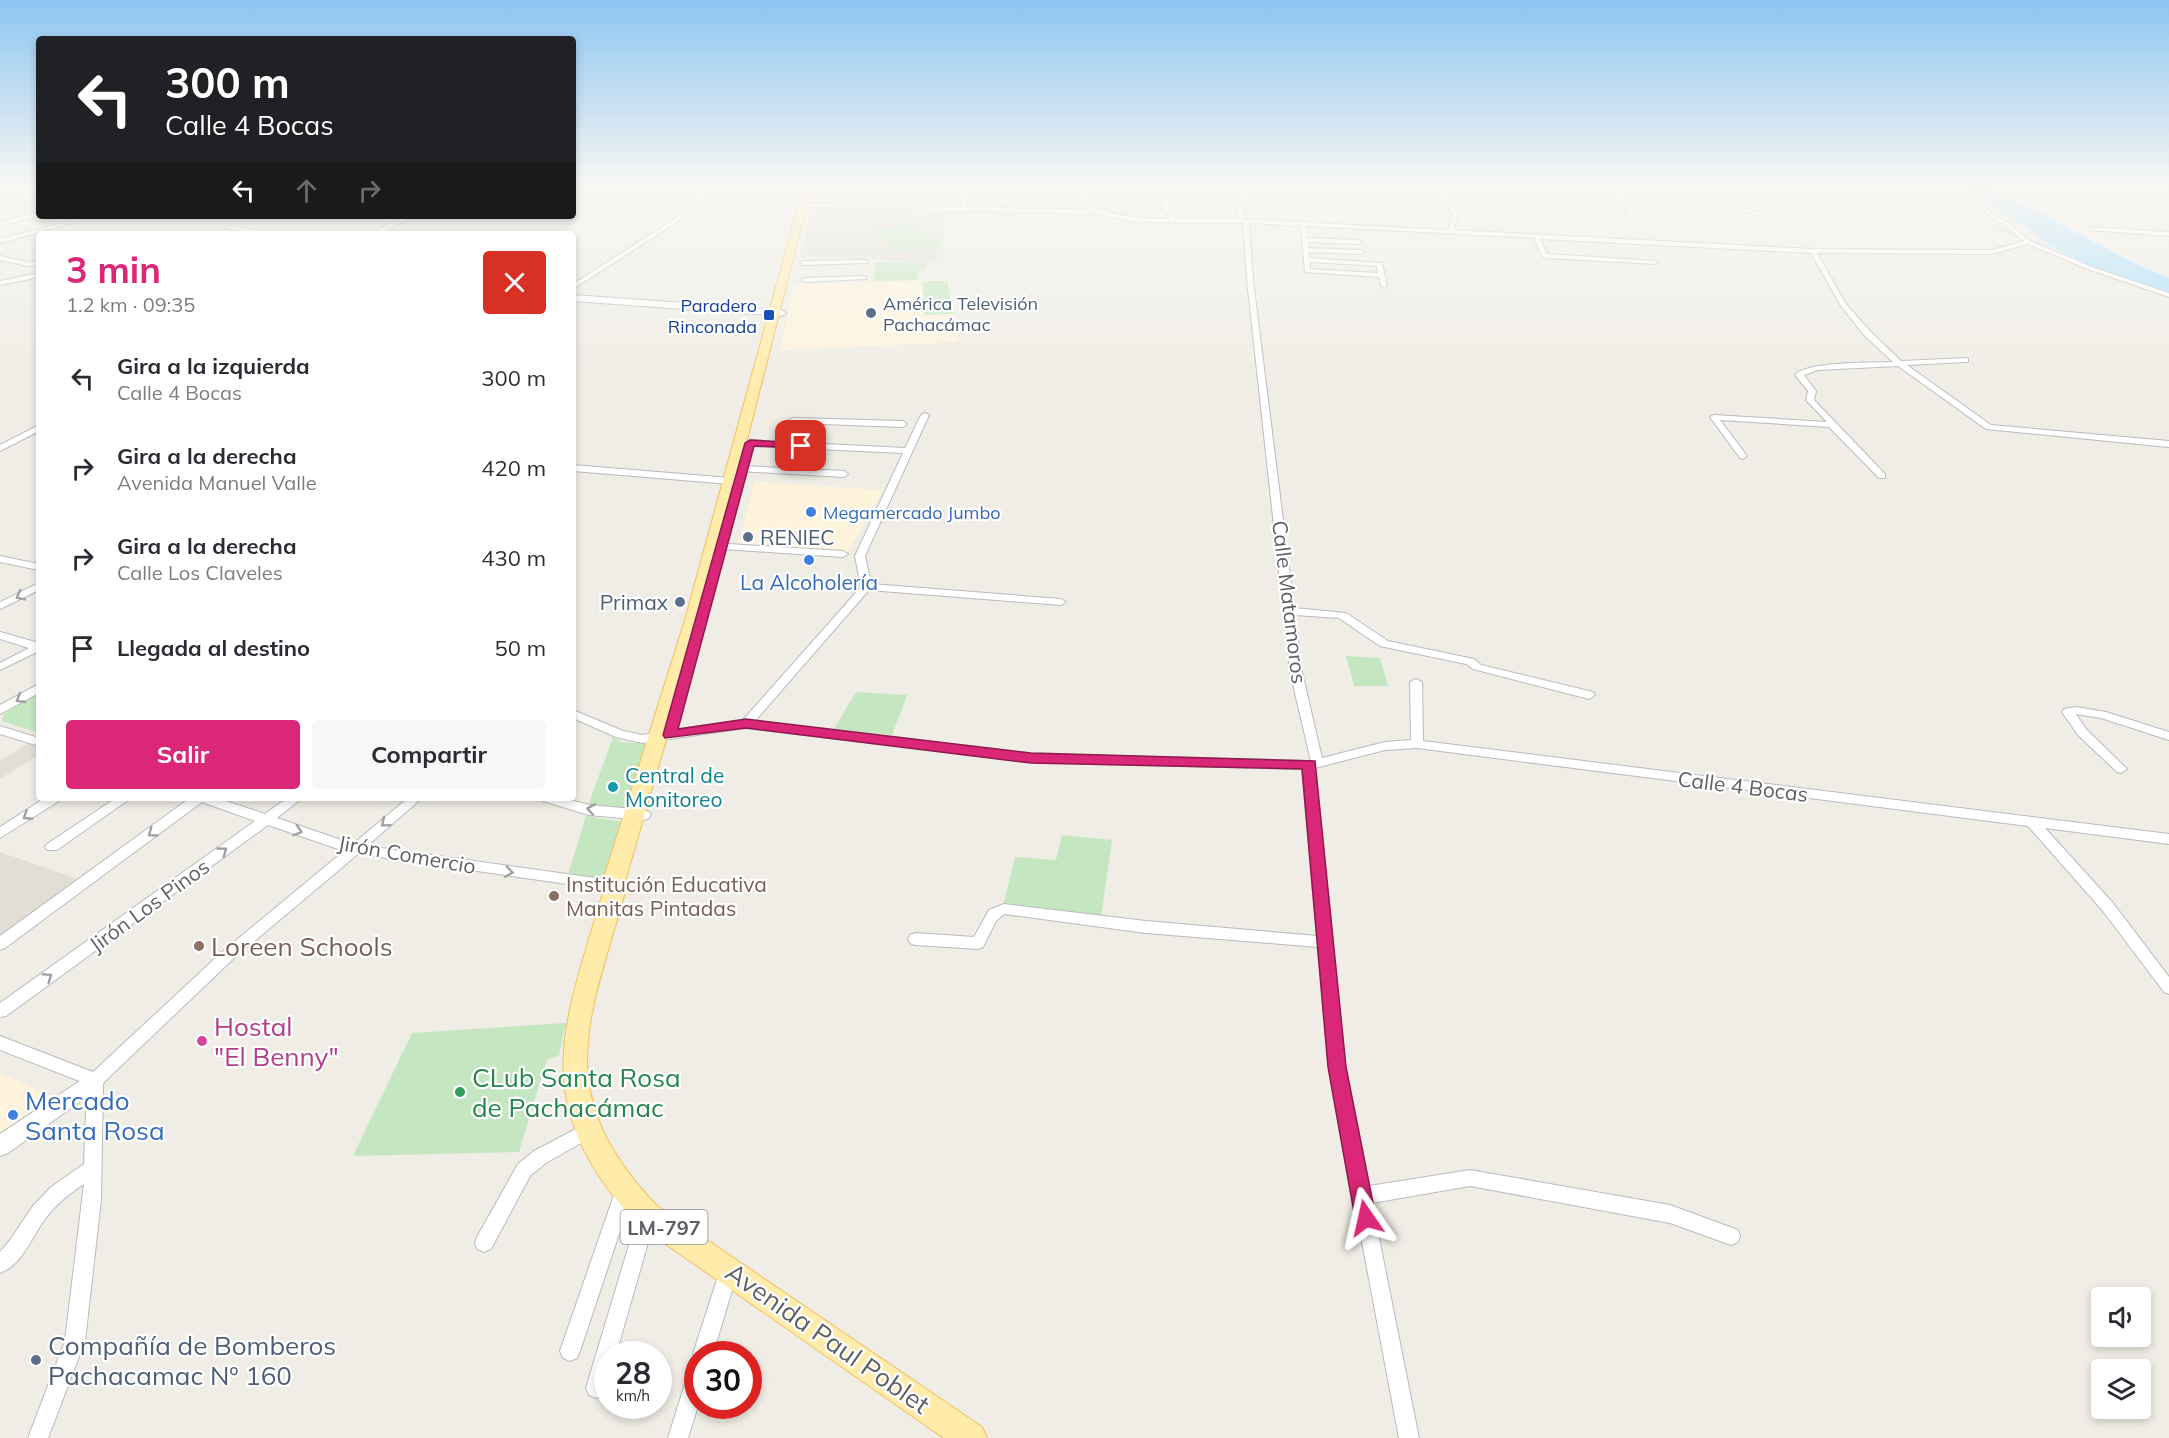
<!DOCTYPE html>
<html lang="es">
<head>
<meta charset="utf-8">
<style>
	:root { --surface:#fff; --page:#f7f7f7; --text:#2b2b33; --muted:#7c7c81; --accent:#db2777 }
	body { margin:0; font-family:Mulish,sans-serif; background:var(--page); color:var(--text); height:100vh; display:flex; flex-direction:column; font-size:22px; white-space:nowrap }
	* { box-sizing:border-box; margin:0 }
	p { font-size:20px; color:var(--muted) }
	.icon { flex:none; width:33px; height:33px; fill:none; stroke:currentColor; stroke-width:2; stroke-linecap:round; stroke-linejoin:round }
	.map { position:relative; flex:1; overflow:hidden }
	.side { position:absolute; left:36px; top:231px; width:540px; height:570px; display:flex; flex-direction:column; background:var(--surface); border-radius:6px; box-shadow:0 3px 9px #0003 }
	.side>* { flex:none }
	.guide { position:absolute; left:36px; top:36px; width:540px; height:183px; border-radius:6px; box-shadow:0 3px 9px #0003; background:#202124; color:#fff; overflow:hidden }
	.controls { position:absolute; left:2091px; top:1287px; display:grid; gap:12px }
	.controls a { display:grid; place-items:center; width:60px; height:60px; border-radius:6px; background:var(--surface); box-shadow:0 3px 9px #0003; font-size:30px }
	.speed { position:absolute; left:594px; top:1341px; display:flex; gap:12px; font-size:30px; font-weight:700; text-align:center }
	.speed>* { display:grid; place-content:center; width:78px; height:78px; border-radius:50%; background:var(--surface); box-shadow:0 3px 9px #0003; line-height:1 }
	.speed small { font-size:15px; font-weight:400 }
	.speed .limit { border:9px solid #d22; background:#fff; color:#111 }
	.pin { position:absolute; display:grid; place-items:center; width:51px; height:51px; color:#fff; margin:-26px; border-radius:12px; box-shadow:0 3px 9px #0006 }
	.me { position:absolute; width:66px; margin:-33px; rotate:349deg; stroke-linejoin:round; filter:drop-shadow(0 0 4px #0008) }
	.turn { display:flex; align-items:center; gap:21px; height:126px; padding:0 30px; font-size:27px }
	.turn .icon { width:78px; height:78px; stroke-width:2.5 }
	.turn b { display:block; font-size:42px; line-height:51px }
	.lanes { display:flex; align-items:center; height:57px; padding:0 30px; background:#0003; justify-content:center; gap:30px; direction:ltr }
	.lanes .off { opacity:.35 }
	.round { display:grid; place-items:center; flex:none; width:63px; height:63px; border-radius:6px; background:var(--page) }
	.overview { display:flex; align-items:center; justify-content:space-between; height:102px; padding:0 30px }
	h1 { font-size:36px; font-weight:700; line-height:45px; color:var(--accent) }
	.action { display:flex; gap:12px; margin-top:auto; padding:12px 30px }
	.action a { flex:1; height:69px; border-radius:6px; background:var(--accent); color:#fff; font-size:24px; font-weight:700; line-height:69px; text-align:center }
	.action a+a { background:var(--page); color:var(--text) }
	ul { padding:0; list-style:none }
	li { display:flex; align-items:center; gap:18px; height:90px; padding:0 30px }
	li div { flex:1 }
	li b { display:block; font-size:22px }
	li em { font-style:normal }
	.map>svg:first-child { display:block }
	.commercial { fill:#fef4dc }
	.education { fill:#e2ded6 }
	.green { fill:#c4e7c2 }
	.water { fill:#a6deff }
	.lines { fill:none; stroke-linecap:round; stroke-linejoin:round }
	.stream { stroke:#a6deff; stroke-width:1.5 }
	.minor-casing { stroke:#b8bbbf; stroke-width:2 }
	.tertiary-casing { stroke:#b8bbbf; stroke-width:2 }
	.primary-casing { stroke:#f2be5c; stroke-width:2 }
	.minor { fill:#fff; fill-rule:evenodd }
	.tertiary { fill:#fff; fill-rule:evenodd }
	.primary { fill:#ffecab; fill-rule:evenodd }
	.oneway { stroke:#9ea0a3 }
	.route { fill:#db2777; stroke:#8e194d; stroke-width:1.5 }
	.service-dot { fill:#5c6f8a; stroke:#fff; stroke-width:2 }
	.transit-dot { fill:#1a4fb4; stroke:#fff; stroke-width:2 }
	.shop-dot { fill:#3f7fe0; stroke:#fff; stroke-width:2 }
	.culture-dot { fill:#0f9aa8; stroke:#fff; stroke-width:2 }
	.education-dot { fill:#8d6e63; stroke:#fff; stroke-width:2 }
	.hotel-dot { fill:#d1479c; stroke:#fff; stroke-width:2 }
	.leisure-dot { fill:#2e9e5b; stroke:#fff; stroke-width:2 }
	.labels { text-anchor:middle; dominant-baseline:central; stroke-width:4.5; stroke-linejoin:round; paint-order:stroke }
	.far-service-label { font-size:18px; fill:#4e5e75; stroke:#fff; text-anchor:start }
	.far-transit-label { font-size:18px; fill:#164399; stroke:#fff; text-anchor:end }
	.far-shop-label { font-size:18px; fill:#366cbe; stroke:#fff; text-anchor:start }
	.shield { fill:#fff; stroke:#8e9094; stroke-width:1.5 }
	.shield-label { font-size:20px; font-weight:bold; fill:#5d6166 }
	.service-label { font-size:21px; fill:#4e5e75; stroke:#fff; text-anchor:start }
	.shop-label { font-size:21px; fill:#366cbe; stroke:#fff }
	.street-label { font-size:21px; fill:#5d6166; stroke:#fff }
	.culture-label { font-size:21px; fill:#0d838f; stroke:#fff; text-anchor:start }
	.education-label { font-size:21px; fill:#785e54; stroke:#fff; text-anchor:start }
	.near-education-label { font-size:26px; fill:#785e54; stroke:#fff; text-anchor:start }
	.near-hotel-label { font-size:26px; fill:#b23c85; stroke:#fff; text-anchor:start }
	.near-leisure-label { font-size:26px; fill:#27864d; stroke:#fff; text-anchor:start }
	.near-shop-label { font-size:26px; fill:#366cbe; stroke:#fff; text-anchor:start }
	.near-street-label { font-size:26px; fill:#5d6166; stroke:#fff }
	.near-service-label { font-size:26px; fill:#4e5e75; stroke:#fff; text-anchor:start }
</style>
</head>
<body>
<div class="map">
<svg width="2169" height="1438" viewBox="0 0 2169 1438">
	<rect width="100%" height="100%" fill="#efede5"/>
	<!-- commercial -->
	<g class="commercial">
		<path d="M949 280 959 342 780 350 794 284Z"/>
		<path d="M754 482 883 490 848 552 739 543Z"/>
		<path d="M0 1073 51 1096 0 1133Z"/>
	</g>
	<!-- education -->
	<g class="education">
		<path d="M573 189 613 200 556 234H376L412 216H573Z"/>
		<path d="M814 207 967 211V215L943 216V263L919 262 800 256Z"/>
		<path d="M27 744 39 748V755L0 779V761Z"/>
		<path d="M0 852 78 879 0 936Z"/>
	</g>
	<!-- green -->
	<g class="green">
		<path d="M914 224 942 245 897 252 871 230Z"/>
		<path d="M875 262 927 263 925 269 919 270 917 280 874 281Z"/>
		<path d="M922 281H948L953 314 924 315V312L930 307 924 304Z"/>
		<path d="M1346 656 1380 658 1388 686H1354Z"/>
		<path d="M856 692 907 695 892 735 834 729Z"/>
		<path d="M39 693V733L2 721 3 715Z"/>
		<path d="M613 737 621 742 649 744 629 806 622 809 590 805 589 803Z"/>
		<path d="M586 816 624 822 610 881 567 878Z"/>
		<path d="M1062 835 1112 840 1101 917 1003 906 1015 857 1056 860Z"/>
		<path d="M566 1023 559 1056 547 1059 519 1152 353 1156 412 1033Z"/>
	</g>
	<!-- water -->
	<path class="water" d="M1960 188C1969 188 1984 186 1992 189 2052 215 2107 254 2169 278V293L2091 266 2054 248 2026 227Z"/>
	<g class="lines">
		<!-- stream -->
		<g class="stream">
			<path d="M1884 188 1910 201 1963 212 2026 241"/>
			<path d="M2032 243 2053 246"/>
		</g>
		<!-- minor casing -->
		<g class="minor-casing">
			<g id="minor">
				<path d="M579 188C586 188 593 191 600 192 607 192 614 188 621 188L603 196Z"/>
				<path d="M700 188H706L698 206 691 213 573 289V284L687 211 692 205Z"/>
				<path d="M960 188H966L967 207 1090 210 1080 204 1087 188H1093L1086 203C1112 217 1138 218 1167 219L1170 216 1162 211 1163 197 1166 195 1181 196 1182 188H1188L1185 199H1169L1168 210 1176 215 1173 219H1237L1239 188H1245L1243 219 1448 230 1452 214 1438 188H1444L1458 214 1454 230 1813 249 1992 250 2024 241 2004 225 1949 188H1955L2008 223 2030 241 2089 266 2169 293V297L2085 268 2028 244 1992 254 1817 253 1846 304 1870 331 1901 361 1968 358V362H1965L1907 365 1991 425 2169 441V447L1986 429 1898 366 1818 370 1804 375 1816 391 1814 400 1885 474V478H1879L1829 427 1720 420 1747 456 1743 459 1740 458 1710 417 1714 415 1827 422 1806 400 1808 391 1795 375C1807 361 1873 363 1893 362L1864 335 1841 306 1811 253 1540 239 1547 254 1657 261 1658 262 1655 264 1545 258 1542 256 1534 238 1307 226 1308 238 1359 240 1362 242 1359 244 1308 242 1309 248 1361 250 1364 252 1361 254 1309 252V258L1382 263 1387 286 1384 288 1381 286 1379 277 1305 272 1301 226 1249 223 1253 280 1294 608 1346 613 1388 641 1474 659 1481 665 1593 692 1595 695 1589 699 1473 669 1466 664 1380 646 1339 618 1295 615 1302 672 1322 758 1385 742 1411 740 1410 682 1416 679 1422 682 1423 741 2169 834V844L2045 828 2113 903 2169 977V994L2164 992 2103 911 2028 826 1417 748 1385 750 1315 768 1345 1067 1369 1186 1470 1170 1670 1205 1738 1230 1740 1236 1738 1242 1731 1245 1670 1223 1470 1186 1372 1203 1419 1438H1399L1329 1067 1318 947 1146 933 1004 914 996 921 983 947 978 949 915 945 910 943 908 939 910 935 915 933 974 937 989 910 1004 904 1146 921 1317 936 1302 769 1031 762 746 728 642 743 616 737 573 718V710L623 731 642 735 742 721 861 587 855 556 903 453 750 446 746 443 750 440 777 442 789 420 793 418 903 421 907 424 903 427 796 423 785 442 905 448 921 415 925 413 929 415 865 556 871 584 1061 599 1066 602 1061 605 869 590 755 721 1031 754 1311 761 1290 672 1247 280 1243 223 1134 222 1097 214 803 207 800 205 803 203 961 207ZM1310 262 1377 266 1378 273 1310 269Z"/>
				<path d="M1116 188 1121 189 1115 209 1125 212V214L1109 210Z"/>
				<path d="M1275 188H1281L1279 196 1274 195Z"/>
				<path d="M1616 188H1622L1626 197 1723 188H1749L1731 191 1746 209 1766 214 1763 216 1742 211 1725 191 1628 200 1637 218 1634 220 1631 218 1622 200 1559 206 1556 204 1621 197Z"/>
				<path d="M39 193V197L0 207V203Z"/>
				<path d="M39 212V216L0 226V222Z"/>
				<path d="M88 216H98L0 243V239Z"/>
				<path d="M406 216H414L377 234H369Z"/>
				<path d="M227 225 266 232 269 234H256L225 228Z"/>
				<path d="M2090 227 2169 232V236L2088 230Z"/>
				<path d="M0 256 28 262 39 261V265L28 266 0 260Z"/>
				<path d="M865 260 867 261V263L803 265 800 263 803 261Z"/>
				<path d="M39 273V277L0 285V281Z"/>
				<path d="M864 276 866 277V279L804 282 801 280 804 278Z"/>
				<path d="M39 425V431L0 451V445Z"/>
				<path d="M573 465 730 478 735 481 730 484 573 471Z"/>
				<path d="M742 466 844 471 848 474 844 477 739 471 738 469Z"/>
				<path d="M712 543 843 551 848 554 843 557 709 548 707 546Z"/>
				<path d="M0 556 39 564V570L0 562Z"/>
				<path d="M39 583V590L0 609V602Z"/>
				<path d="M0 632 39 643V651L0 670V663L29 648 0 639Z"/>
				<path d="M39 684V693L0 714V705Z"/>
				<path d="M2076 707 2106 712 2169 732V740L2101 718 2076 714 2086 729 2127 769 2121 773 2117 772 2078 735 2062 712 2064 709Z"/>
				<path d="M0 726 39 738V746L0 734Z"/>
				<path d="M45 798H60L59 801 0 838V827Z"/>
				<path d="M116 798H131L57 850H47L45 847 47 844Z"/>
				<path d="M190 798H217L265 814 287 798H302L277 818 353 844 408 798H422L367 846 595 878 620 885 622 889 620 893 615 894 595 888 358 854 232 960 103 1083 101 1200 85 1341 48 1438H28L65 1341 84 1184C69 1194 55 1205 45 1219 31 1238 23 1264 0 1273V1252L10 1240 33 1206 51 1187 84 1164 87 1084 0 1050V1036L93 1072 222 952 344 851 268 825 6 1016 0 1017V1003L255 821 202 802 5 948 0 950V936Z"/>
				<path d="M542 798H563L589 805 644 810 649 812 651 815 649 818 644 820 589 815 543 801Z"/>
				<path d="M589 1122 595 1125 598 1130 595 1135 546 1163 530 1176 491 1249 484 1252 477 1249 475 1243 477 1237 518 1164 534 1151Z"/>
				<path d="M624 1184 630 1186 633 1192 580 1351 577 1358 570 1361 563 1358 560 1351 615 1192 618 1186Z"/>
				<path d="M647 1206 653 1209 656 1215 616 1354H608V1383L603 1395 596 1398 589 1395 586 1388 638 1215 641 1209Z"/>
				<path d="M729 1261 736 1263 738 1270 713 1354H698V1362L693 1354 720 1270 722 1263Z"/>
				<path d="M698 1364V1406L688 1438H668L688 1374 691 1367Z"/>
			</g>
		</g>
		<!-- tertiary casing -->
		<g class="tertiary-casing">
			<g id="tertiary">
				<path d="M573 295 782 310 786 313 782 316 573 301Z"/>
				<path d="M95 1071 102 1074 105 1080 102 1086 8 1153 0 1156V1134Z"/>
			</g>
		</g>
		<!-- primary casing -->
		<g class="primary-casing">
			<path id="primary" d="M803 188H811L701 620 625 881 626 889C589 1021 549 1093 657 1206L982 1427 987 1438H944L637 1224C526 1102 563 1029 604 889L603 881 685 620Z"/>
		</g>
		<!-- minor -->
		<use href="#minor" class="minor"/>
		<!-- tertiary -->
		<use href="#tertiary" class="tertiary"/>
		<!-- primary -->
		<use href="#primary" class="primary"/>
	</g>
	<!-- one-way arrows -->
	<defs><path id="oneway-chevron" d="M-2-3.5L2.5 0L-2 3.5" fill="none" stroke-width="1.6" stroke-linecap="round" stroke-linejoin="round" transform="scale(1.5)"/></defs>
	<g class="oneway">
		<use href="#oneway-chevron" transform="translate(20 596) rotate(153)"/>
		<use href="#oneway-chevron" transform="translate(20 699) rotate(150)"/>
		<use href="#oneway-chevron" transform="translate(591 809) rotate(-170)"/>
		<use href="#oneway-chevron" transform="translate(27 816) rotate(147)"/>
		<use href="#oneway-chevron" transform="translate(385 823) rotate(141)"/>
		<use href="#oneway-chevron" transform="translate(298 831) rotate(18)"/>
		<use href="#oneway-chevron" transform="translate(152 833) rotate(144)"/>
		<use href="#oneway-chevron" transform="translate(223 851) rotate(-36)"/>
		<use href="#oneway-chevron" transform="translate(509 872) rotate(8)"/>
		<use href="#oneway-chevron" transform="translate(48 977) rotate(-35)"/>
	</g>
	<!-- sky -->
	<linearGradient id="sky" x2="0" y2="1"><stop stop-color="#8dc5f1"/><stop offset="0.48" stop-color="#f8f7f3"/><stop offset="1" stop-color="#f8f7f3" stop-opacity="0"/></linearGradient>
	<rect width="2169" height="390" fill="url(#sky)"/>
	<!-- route -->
	<path class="route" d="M750 440 801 443 806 446 801 448 754 446 678 729 746 719 1031 753 1315 761 1346 1067 1376 1218 1373 1225 1366 1228 1358 1225 1355 1218 1328 1067 1302 769 1031 763 746 728 665 738 663 735 745 443Z"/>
	<!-- markers -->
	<g class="service-dot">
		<circle cx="871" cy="313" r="6"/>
		<circle cx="748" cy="537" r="6"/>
		<circle cx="680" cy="602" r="6"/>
		<circle cx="36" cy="1360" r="6"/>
	</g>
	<rect class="transit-dot" x="763" y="309" width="12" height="12" rx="3"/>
	<g class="shop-dot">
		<circle cx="811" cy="512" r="6"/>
		<circle cx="809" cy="560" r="6"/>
		<circle cx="13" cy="1115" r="6"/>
	</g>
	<circle class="culture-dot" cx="613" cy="787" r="6"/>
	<g class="education-dot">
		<circle cx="554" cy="896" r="6"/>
		<circle cx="199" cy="946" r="6"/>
	</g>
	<circle class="hotel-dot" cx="202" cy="1041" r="6"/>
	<circle class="leisure-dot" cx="460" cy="1092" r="6"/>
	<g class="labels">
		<!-- far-service labels -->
		<g class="far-service-label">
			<text x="883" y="303">América Televisión<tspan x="883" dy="21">Pachacámac</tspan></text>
		</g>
		<!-- far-transit labels -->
		<g class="far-transit-label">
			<text x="757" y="305">Paradero<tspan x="757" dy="21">Rinconada</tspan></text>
		</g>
		<!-- far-shop labels -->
		<g class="far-shop-label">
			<text x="823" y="512">Megamercado Jumbo</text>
		</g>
		<!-- shield labels -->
		<rect class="shield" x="620.5" y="1210" width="87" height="34" rx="4.5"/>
		<g class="shield-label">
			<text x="664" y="1227">LM-797</text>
		</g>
		<!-- service labels -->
		<g class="service-label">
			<text x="760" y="537">RENIEC</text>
			<text x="668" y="602" text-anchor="end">Primax</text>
		</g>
		<!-- shop labels -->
		<g class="shop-label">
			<text x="809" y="582">La Alcoholería</text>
		</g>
		<!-- street labels -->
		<g class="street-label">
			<text transform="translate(1290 602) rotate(83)">Calle Matamoros</text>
			<text transform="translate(1743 786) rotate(7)">Calle 4 Bocas</text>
			<text transform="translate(407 854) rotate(10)">Jirón Comercio</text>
			<text transform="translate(149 905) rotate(-36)">Jirón Los Pinos</text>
		</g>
		<!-- culture labels -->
		<g class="culture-label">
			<text x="625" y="775">Central de<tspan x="625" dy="24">Monitoreo</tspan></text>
		</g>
		<!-- education labels -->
		<g class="education-label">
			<text x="566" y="884">Institución Educativa<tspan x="566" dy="24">Manitas Pintadas</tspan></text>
		</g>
		<!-- near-education labels -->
		<g class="near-education-label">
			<text x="211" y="946">Loreen Schools</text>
		</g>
		<!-- near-hotel labels -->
		<g class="near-hotel-label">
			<text x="214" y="1026">Hostal<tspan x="214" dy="30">"El Benny"</tspan></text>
		</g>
		<!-- near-leisure labels -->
		<g class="near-leisure-label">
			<text x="472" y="1077">CLub Santa Rosa<tspan x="472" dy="30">de Pachacámac</tspan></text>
		</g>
		<!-- near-shop labels -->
		<g class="near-shop-label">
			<text x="25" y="1100">Mercado<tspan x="25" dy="30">Santa Rosa</tspan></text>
		</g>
		<!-- near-street labels -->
		<g class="near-street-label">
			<text transform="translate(828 1338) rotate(35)">Avenida Paul Poblet</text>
		</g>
		<!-- near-service labels -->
		<g class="near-service-label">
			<text x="48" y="1345">Compañía de Bomberos<tspan x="48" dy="30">Pachacamac Nº 160</tspan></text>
		</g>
	</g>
</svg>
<div class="controls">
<a><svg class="icon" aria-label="sound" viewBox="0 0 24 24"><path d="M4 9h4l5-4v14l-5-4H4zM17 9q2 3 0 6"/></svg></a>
<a><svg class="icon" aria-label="layers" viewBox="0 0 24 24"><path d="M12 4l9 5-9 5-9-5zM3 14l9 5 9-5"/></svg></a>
</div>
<div class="speed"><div>28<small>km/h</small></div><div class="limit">30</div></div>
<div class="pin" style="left:801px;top:446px;background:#d93025"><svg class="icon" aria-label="arrive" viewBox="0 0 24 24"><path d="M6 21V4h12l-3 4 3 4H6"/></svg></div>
<svg class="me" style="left:1366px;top:1218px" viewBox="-20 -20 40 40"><path d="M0-17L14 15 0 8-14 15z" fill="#db2777" stroke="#fff" stroke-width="4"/></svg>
<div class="guide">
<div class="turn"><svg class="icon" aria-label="left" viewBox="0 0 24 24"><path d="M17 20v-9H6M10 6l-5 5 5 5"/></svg><div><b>300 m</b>Calle 4 Bocas</div></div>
<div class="lanes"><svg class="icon" aria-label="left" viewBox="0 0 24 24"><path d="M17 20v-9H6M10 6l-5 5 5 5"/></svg><svg class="icon off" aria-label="ahead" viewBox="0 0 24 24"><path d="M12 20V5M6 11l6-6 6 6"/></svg><svg class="icon off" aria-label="right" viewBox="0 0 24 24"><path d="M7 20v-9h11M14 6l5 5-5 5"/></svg></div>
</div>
<section class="side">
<div class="overview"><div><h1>3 min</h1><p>1.2 km · 09:35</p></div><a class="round" style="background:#d93025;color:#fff"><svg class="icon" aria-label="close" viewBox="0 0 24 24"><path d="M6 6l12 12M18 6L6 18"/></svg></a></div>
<ul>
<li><svg class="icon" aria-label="left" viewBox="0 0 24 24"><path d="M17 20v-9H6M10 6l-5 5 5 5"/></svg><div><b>Gira a la izquierda</b><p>Calle 4 Bocas</p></div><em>300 m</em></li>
<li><svg class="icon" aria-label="right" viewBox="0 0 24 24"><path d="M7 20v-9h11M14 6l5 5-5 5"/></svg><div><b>Gira a la derecha</b><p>Avenida Manuel Valle</p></div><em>420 m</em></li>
<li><svg class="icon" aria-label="right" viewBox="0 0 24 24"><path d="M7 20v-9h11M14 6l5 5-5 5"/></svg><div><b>Gira a la derecha</b><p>Calle Los Claveles</p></div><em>430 m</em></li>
<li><svg class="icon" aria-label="arrive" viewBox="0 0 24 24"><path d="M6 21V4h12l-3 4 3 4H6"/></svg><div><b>Llegada al destino</b></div><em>50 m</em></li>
</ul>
<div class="action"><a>Salir</a><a>Compartir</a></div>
</section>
</div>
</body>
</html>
